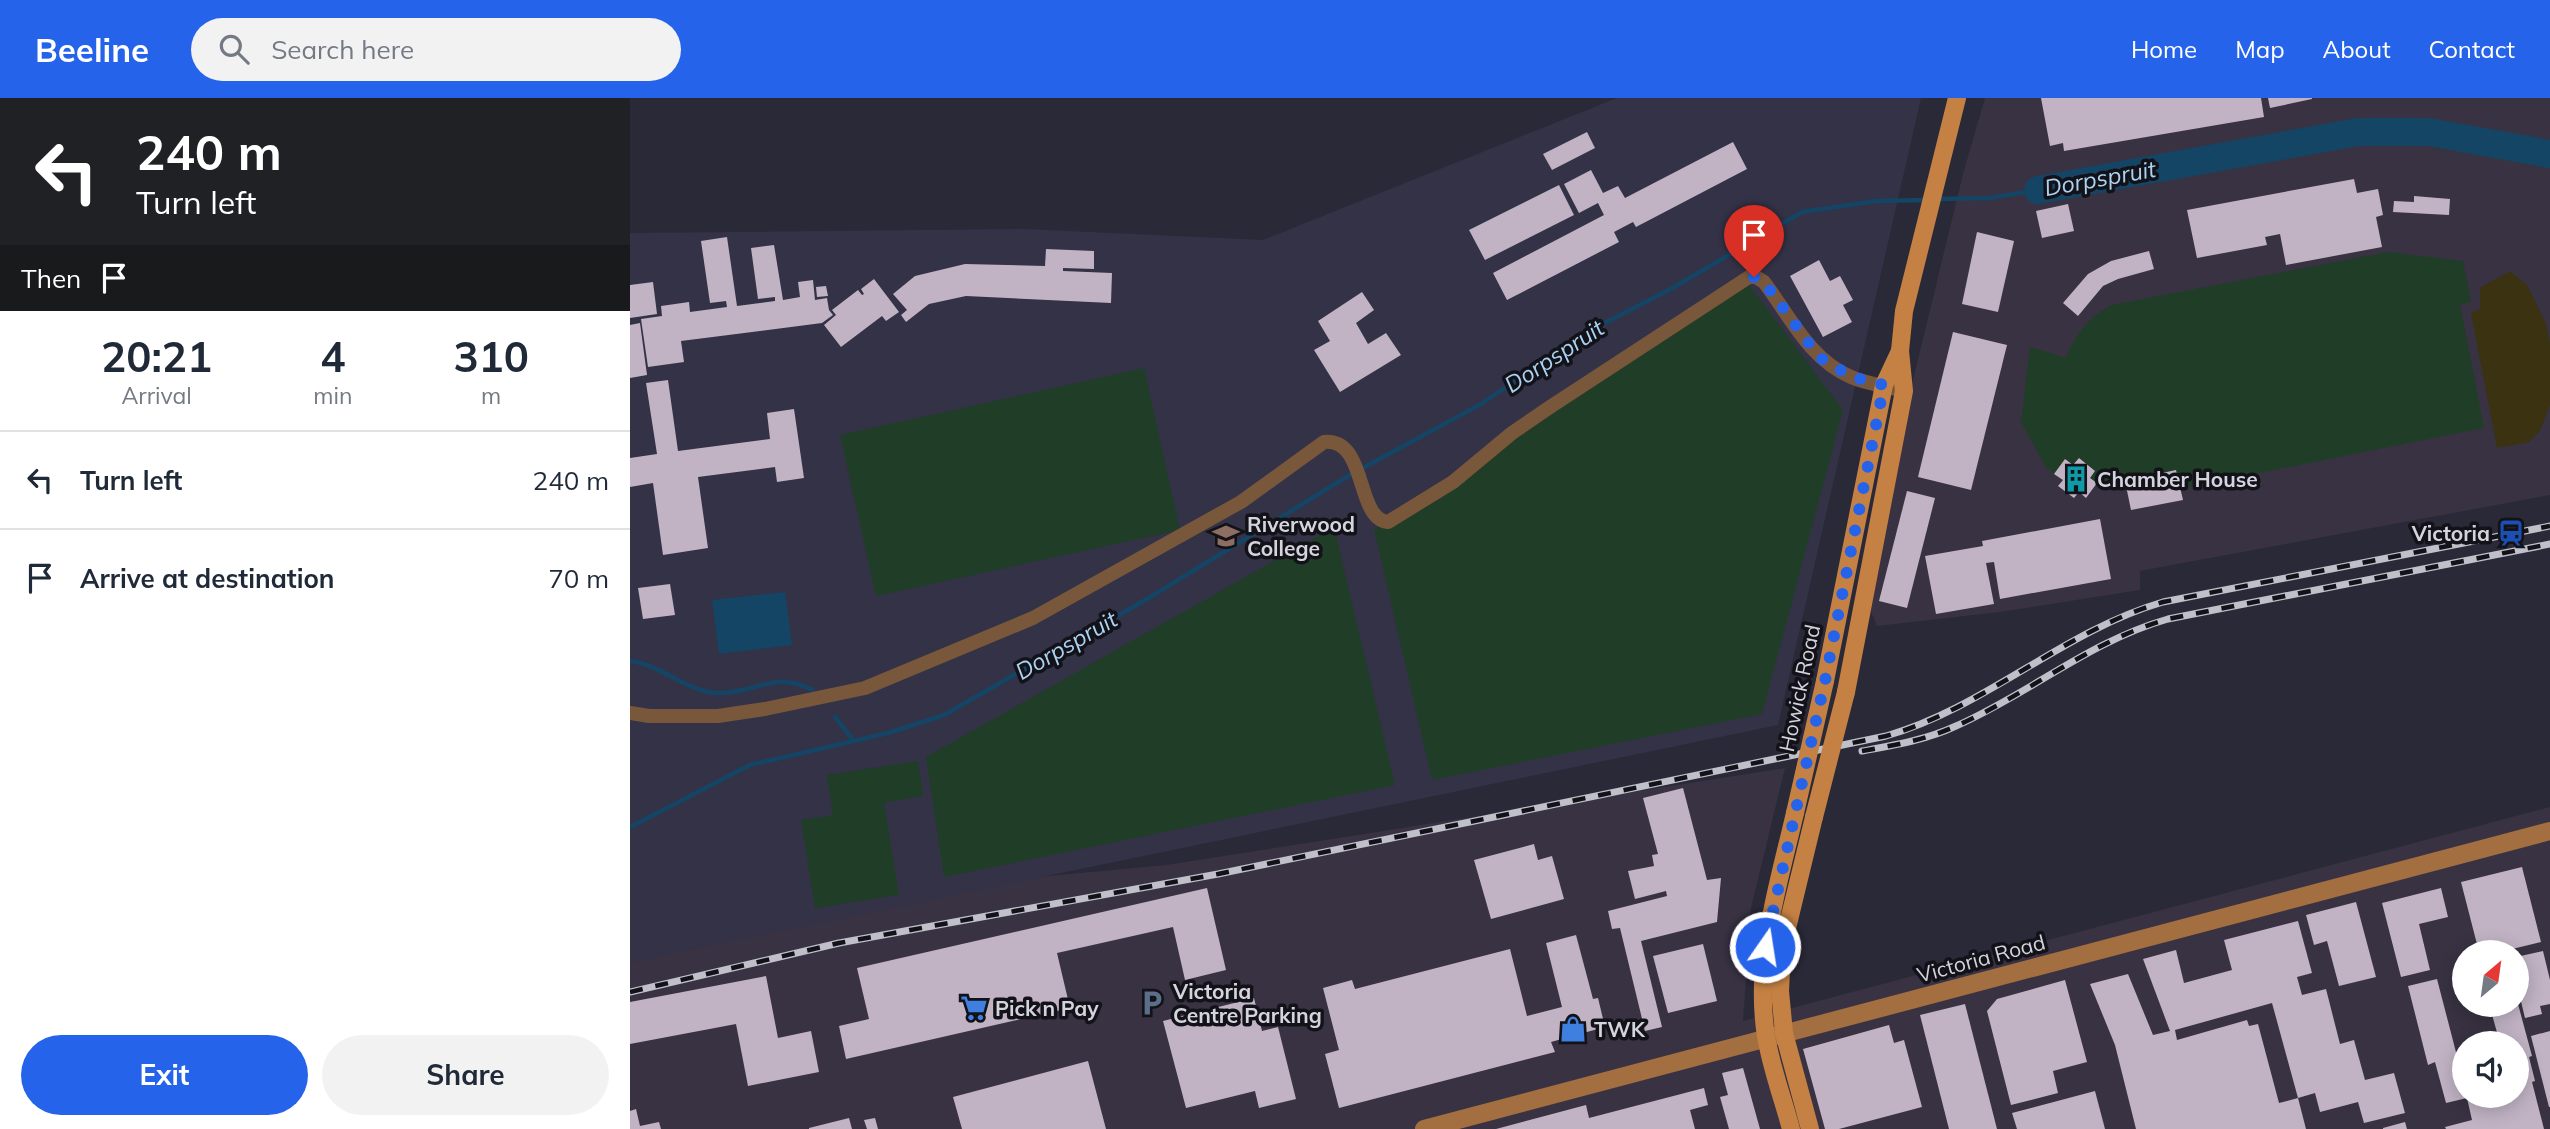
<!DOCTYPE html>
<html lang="en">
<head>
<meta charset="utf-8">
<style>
	:root { --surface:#fff; --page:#f2f2f3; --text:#1f2937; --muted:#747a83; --line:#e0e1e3; --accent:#2563eb }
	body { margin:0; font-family:Mulish,sans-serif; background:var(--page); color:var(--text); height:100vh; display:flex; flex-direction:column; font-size:26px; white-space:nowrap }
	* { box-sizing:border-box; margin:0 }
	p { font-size:23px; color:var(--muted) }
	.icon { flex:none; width:38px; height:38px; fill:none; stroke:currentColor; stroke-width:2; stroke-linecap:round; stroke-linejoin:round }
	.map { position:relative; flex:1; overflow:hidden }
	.sheet { display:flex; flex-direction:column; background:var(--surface); width:630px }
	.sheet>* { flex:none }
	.guide { background:#202124; color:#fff; overflow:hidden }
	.needle { width:46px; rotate:29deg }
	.tools { position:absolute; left:1822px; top:842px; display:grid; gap:14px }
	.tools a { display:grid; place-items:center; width:77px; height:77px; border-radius:50%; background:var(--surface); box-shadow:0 4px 18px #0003; font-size:35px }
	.pin { position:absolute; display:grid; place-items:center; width:60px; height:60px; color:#fff; margin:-72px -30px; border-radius:50% 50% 50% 0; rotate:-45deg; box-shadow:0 0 7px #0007 }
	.pin .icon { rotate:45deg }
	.me { position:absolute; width:77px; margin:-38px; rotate:13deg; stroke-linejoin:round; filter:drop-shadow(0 0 5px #0008) }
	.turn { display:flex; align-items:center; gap:24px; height:147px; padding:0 21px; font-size:32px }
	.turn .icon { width:91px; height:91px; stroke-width:2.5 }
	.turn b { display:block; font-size:49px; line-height:60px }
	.then { display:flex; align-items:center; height:66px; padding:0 21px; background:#0003; gap:14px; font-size:26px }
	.eta { display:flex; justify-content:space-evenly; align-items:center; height:119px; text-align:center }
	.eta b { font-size:42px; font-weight:700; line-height:49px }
	.cta { display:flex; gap:14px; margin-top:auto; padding:14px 21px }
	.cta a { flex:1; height:80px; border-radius:42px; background:var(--accent); color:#fff; font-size:28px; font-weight:700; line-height:80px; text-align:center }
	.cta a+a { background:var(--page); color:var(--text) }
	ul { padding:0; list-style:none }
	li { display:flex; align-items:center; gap:21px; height:98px; padding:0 21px; border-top:2px solid var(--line) }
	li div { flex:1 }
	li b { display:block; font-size:26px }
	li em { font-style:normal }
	header { display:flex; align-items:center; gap:42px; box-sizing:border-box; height:98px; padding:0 35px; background:var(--accent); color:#fff }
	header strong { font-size:33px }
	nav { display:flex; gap:38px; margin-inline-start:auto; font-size:24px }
	.search { width:490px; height:63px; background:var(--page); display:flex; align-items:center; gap:18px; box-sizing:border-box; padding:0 24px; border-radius:38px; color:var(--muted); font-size:26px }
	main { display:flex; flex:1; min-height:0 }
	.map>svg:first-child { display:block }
	.commercial { fill:#383242; fill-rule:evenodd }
	.built { fill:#333247 }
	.green { fill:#203e27 }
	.sand { fill:#3a3211 }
	.water { fill:#154565 }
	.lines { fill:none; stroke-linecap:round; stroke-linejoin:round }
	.stream { stroke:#154565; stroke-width:4.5 }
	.river { stroke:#154565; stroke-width:28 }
	.building { fill:#c1b3c4 }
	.street { stroke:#78573b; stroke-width:14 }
	.secondary { stroke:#a36f40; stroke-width:18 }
	.primary { stroke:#c58143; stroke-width:18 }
	.rail-casing { stroke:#c0c0ca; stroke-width:7 }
	.rail { stroke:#131219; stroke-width:4.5; stroke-dasharray:13; stroke-linecap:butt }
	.primary-bridge { stroke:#c58143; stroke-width:18 }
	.route { stroke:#2563eb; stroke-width:12; stroke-dasharray:0 21.6 }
	.labels { text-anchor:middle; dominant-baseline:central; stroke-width:7; stroke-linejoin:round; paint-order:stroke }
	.poi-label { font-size:21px; font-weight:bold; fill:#d4d4de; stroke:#131219; text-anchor:start }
	.street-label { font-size:21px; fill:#d4d4de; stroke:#131219 }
	.water-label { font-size:23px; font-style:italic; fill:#aad3f3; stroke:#131219 }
</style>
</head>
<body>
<header>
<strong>Beeline</strong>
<div class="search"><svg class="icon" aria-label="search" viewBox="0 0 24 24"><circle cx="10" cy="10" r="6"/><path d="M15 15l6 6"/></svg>Search here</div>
<nav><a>Home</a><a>Map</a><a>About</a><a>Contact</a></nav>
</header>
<main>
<section class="sheet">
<div class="guide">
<div class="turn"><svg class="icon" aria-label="left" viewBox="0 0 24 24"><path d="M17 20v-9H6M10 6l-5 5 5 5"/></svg><div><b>240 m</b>Turn left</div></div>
<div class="then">Then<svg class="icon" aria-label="arrive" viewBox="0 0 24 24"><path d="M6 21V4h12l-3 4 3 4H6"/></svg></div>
</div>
<div class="eta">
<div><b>20:21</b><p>Arrival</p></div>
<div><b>4</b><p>min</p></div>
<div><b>310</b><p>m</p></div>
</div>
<ul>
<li><svg class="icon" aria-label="left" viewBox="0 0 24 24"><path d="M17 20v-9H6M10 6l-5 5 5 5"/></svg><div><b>Turn left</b></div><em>240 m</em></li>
<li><svg class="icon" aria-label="arrive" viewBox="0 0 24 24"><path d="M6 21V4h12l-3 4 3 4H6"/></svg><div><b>Arrive at destination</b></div><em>70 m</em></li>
</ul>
<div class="cta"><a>Exit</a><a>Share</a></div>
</section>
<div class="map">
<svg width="1920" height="1031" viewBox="0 0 1920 1031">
	<rect width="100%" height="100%" fill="#2a2938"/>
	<!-- commercial -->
	<g class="commercial">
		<path d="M1355 0H1920V397L1510 473V492L1370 514 1247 528 1232 492 1334 72Z"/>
		<path d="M1155 670 1121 810 1113 923 1920 709V1031H0V817L536 767ZM1834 854H1886V906H1834ZM1834 945H1886V998H1834Z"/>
	</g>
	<!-- built -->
	<path class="built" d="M987 0H1291L1148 627 0 864V135L395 131 633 142Z"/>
	<!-- green -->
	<g class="green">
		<path d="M1758 154 1833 163 1841 204 1830 207 1854 330 1550 391 1546 372 1495 383 1467 385 1460 380 1465 373 1449 360 1443 367 1435 361 1424 376 1415 368 1391 324 1400 249 1436 260C1446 235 1458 221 1481 207Z"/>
		<path d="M1119 187 1213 312 1132 616 802 682 744 431Z"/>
		<path d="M514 270 550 432 246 498 210 337Z"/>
		<path d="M704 429 765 687 314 779 296 659Z"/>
		<path d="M288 663 293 698 254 705 269 797 185 810 171 722 203 717 197 677Z"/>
	</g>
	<!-- sand -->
	<path class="sand" d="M1880 173 1897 187 1916 226 1920 246V307L1910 333 1899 344 1867 350 1841 215 1850 211V190Z"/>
	<!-- water -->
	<path class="water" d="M155 494 162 547 89 556 82 502Z"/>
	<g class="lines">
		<!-- stream -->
		<g class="stream">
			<path d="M1308 101 1359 100 1408 92"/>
			<path d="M731 371 851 306 957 234 1039 192 1172 114 1246 103 1296 102"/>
			<path d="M0 563C31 566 56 594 87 595 123 596 147 572 182 592"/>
			<path d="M205 619 224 643"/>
			<path d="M0 729 120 667 258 635 314 617 517 501 723 375"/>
		</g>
		<!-- river -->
		<path class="river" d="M1408 92 1728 34H1799L1920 56"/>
	</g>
	<!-- building -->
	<g class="building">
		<path d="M1411 0H1631L1634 19 1434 53 1433 45 1420 48Z"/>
		<path d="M1638 0H1682V1L1640 10Z"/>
		<path d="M957 34 965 50 922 72 913 56Z"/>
		<path d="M1103 44 1117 71 1006 129 1003 124 984 134 989 144 877 202 863 175 974 117 968 105 949 115 934 86 961 72 973 95 988 88 995 100Z"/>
		<path d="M1724 81 1727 95 1748 91 1753 117 1746 119 1752 149 1656 167 1650 136 1635 139 1637 147 1567 160 1557 112Z"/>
		<path d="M929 87 944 117 855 162 839 132Z"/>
		<path d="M1784 98 1820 101 1819 117 1763 114 1764 103 1784 104Z"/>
		<path d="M1438 106 1444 133 1412 140 1406 113Z"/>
		<path d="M1347 134 1384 143 1368 214 1332 206Z"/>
		<path d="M97 139 107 208 145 203V199L128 201 121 150 144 147 153 202 170 199 168 184 183 182 185 202 197 200 199 212 203 217 192 225 51 243 54 264 18 269 11 221 32 218 31 208 59 204 60 214 97 209 96 203 80 205 71 143Z"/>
		<path d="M416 151 464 153V171L433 170V173L482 175 481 205 336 198 299 206 276 224 271 217 277 212 263 196 285 178 335 166 415 168Z"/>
		<path d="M1519 153 1524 171 1488 181 1473 188 1448 218 1433 205 1458 176 1481 163Z"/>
		<path d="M1189 162 1200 183 1210 178 1223 202 1213 207 1222 224 1193 239 1160 178Z"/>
		<path d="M244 181 269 214 256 223 252 218 211 249 194 227 206 217 202 212 228 192 232 197 234 196 231 191Z"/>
		<path d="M23 184 27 216 0 220V187Z"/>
		<path d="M196 188 198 198 187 199 186 189Z"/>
		<path d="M732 194 744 212 726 225 738 246 756 235 771 257 710 294 684 252 700 243 688 223Z"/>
		<path d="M10 225 17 277 0 280V227Z"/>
		<path d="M1323 234 1377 247 1341 392 1288 379Z"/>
		<path d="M38 282 48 353 140 341 137 315 164 311 174 380 147 384 145 369 68 379 78 450 33 457 23 385 0 389V360L27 356 16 285Z"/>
		<path d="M1449 360 1465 373 1460 380 1467 385 1456 400 1449 394 1444 400 1428 388 1433 382 1424 376 1435 361 1443 367Z"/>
		<path d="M1546 372 1553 402 1501 412 1495 383Z"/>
		<path d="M1277 393 1305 400 1277 510 1249 503Z"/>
		<path d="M1470 421 1481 481 1370 501 1364 464 1356 465 1364 506 1306 516 1295 458 1353 448 1352 443Z"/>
		<path d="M40 486 45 517 13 521 8 490Z"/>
		<path d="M1053 690 1077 782 1091 780 1087 824 1011 843 1032 929 1015 933 990 830 982 831 978 813 1037 798 1036 793 1005 801 998 773 1024 768 1022 757 1028 756 1013 700Z"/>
		<path d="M904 746 908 762 922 758 934 801 861 821 844 762Z"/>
		<path d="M1892 769 1911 844 1870 854H1849L1831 784Z"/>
		<path d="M577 790 596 872 555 882 543 829 427 855 440 910 216 961 209 928 239 921 227 870Z"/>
		<path d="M1811 790 1818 819 1789 826 1800 872 1771 879 1752 805Z"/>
		<path d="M1726 804 1746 879 1709 888 1697 843 1684 847 1676 817Z"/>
		<path d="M1668 823 1682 875 1667 879 1672 897 1696 891 1710 946 1724 942 1735 982 1764 975 1775 1015 1734 1025 1728 1004 1690 1014 1685 995 1668 1000 1642 905 1545 932 1547 942 1617 922 1619 928 1628 926 1649 1005 1668 1000 1676 1031H1506L1485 947 1460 886 1498 876 1523 937 1540 933 1513 861 1546 852 1554 885 1602 872 1594 842Z"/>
		<path d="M946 837 963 901 968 900 975 929 921 944 925 954 709 1010 695 956 709 952 693 890 722 882 725 891 880 851 897 918 932 909 916 845Z"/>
		<path d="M1073 846 1087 903 1038 915 1023 858Z"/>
		<path d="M1913 853 1920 882V906L1910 908 1912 916 1895 920 1886 883V859Z"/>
		<path d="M136 878 148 940 181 933 189 974 118 988 106 926 0 946V904Z"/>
		<path d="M1807 881 1827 958 1834 957V998H1886V945H1870L1859 906H1888L1902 958 1899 959 1905 983 1902 984 1914 1031H1816L1815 1029 1842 1022 1837 1000 1816 1005 1805 964 1798 967 1778 888Z"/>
		<path d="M1435 882 1457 964 1423 973 1428 995 1381 1007 1357 913 1367 901Z"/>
		<path d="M624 900 632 933 648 929 666 1001 629 1010 625 993 556 1010 533 923Z"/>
		<path d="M1335 906 1367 1031H1319L1290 917Z"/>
		<path d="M1259 927 1264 945 1274 942 1292 1009 1209 1031H1195L1173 951Z"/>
		<path d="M1920 933V1009H1919L1901 938Z"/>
		<path d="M458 963 476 1031H332L323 999Z"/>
		<path d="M1113 970 1130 1031H1099L1090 999 1098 997 1092 975Z"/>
		<path d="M1074 990 1078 1007 1060 1012 1065 1031H866L956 1007 959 1020Z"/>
		<path d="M1465 993 1475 1031H1387L1382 1015Z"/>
		<path d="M6 1011 10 1028 29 1024 31 1031H0V1013Z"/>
		<path d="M219 1020 222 1031H179V1030Z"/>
		<path d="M245 1020 248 1031H237L234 1022Z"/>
		<path d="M1775 1024 1777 1031H1753V1030Z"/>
	</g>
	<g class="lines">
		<!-- street -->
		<path class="street" d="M0 615 19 618H88L135 611 235 590 403 520 611 404 694 344C738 340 725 421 758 424L823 384 882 335 920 309 1119 179H1126L1134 184C1160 218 1179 261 1221 279 1237 286 1257 288 1274 293"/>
		<!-- secondary -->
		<path class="secondary" d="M794 1031 1920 733"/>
		<!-- primary -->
		<g class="primary">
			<path d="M1195 583 1254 287 1270 253"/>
			<path d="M1216 594 1274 293 1270 253 1274 213 1327 0"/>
			<path d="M1161 1031C1153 1001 1141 969 1136 938 1124 862 1148 789 1165 715"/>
			<path d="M1180 1031 1154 935 1150 893 1152 851 1184 719"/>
		</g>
		<!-- rail casing -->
		<g class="rail-casing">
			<g id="rail">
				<path d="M1232 653C1265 647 1296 642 1326 628 1399 596 1460 543 1538 521L1920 446"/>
				<path d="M0 894 209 845 588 776 1256 638C1355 610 1433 533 1533 504L1920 428"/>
			</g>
		</g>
		<!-- rail -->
		<use href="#rail" class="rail"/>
		<!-- primary-bridge -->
		<g class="primary-bridge">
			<path d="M1165 715 1195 583"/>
			<path d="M1184 719 1216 594"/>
		</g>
	</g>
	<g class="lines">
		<!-- route -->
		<path class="route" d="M1124 179 1134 184 1189 259 1222 279 1254 287 1195 583 1135 849"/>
	</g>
	<!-- icons -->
	<defs>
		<g id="building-bare" transform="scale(2.1)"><path d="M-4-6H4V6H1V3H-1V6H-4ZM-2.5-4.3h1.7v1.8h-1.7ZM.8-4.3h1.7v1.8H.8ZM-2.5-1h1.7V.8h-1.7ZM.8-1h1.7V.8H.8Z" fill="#0f9aa8" stroke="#131219" stroke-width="2.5" paint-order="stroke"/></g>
		<g id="station-bare" transform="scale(2.1)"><path d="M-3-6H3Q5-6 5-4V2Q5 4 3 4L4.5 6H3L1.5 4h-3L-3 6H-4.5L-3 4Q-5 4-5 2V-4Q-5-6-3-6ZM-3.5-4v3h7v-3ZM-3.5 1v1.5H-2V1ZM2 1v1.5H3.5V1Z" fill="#1a4fb4" stroke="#131219" stroke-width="2.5" paint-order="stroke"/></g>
		<g id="school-bare" transform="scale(2.1)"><path d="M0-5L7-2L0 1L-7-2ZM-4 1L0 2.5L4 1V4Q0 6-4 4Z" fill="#8d6e63" stroke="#131219" stroke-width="2.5" paint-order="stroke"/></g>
		<g id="parking-bare" transform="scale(2.1)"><path d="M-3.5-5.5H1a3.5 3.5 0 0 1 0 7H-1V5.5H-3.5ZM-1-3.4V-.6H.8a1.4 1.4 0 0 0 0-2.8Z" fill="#5c6f8a" stroke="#131219" stroke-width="2.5" paint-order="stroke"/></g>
		<g id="supermarket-bare" transform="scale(2.1)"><path d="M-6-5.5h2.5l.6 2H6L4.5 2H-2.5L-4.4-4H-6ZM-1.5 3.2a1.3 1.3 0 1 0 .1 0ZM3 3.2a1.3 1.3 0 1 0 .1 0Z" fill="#3f7fe0" stroke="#131219" stroke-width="2.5" paint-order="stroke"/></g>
		<g id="shop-bare" transform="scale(2.1)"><path d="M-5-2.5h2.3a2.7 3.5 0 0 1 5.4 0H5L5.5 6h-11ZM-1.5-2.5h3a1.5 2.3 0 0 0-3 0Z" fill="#3f7fe0" stroke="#131219" stroke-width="2.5" paint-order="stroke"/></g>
	</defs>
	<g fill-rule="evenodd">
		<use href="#building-bare" x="1446" y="381"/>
		<use href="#station-bare" x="1881" y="435"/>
		<use href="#school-bare" x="596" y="438"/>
		<use href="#parking-bare" x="522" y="905"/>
		<use href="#supermarket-bare" x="344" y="910"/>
		<use href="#shop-bare" x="943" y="931"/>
	</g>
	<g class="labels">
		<!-- poi labels -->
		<g class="poi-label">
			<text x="1467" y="381">Chamber House</text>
			<text x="617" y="426">Riverwood<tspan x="617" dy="24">College</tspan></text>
			<text x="1860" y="435" text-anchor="end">Victoria</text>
			<text x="543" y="893">Victoria<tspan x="543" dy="24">Centre Parking</tspan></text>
			<text x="365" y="910">Pick n Pay</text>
			<text x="964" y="931">TWK</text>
		</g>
		<!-- street labels -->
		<g class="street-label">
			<text transform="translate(1169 590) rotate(-78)">Howick Road</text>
			<text transform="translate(1351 860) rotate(-15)">Victoria Road</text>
		</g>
		<!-- water labels -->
		<g class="water-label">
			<text transform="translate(1470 80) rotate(-10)">Dorpspruit</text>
			<text transform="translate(924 258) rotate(-33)">Dorpspruit</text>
			<text transform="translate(436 547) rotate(-30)">Dorpspruit</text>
		</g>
	</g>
</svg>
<div class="tools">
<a><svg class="needle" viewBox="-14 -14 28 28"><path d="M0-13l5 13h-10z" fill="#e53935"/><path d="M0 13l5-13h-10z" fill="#747a83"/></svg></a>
<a><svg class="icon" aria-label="sound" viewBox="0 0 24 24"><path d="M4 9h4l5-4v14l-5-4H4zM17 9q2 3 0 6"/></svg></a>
</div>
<div class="pin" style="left:1124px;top:179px;background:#d93025"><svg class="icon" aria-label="arrive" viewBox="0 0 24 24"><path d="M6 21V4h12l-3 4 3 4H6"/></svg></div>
<svg class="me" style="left:1135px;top:849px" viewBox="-20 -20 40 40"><circle r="17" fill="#2563eb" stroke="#fff" stroke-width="3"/><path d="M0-11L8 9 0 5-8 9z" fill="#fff"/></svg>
</div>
</main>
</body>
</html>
